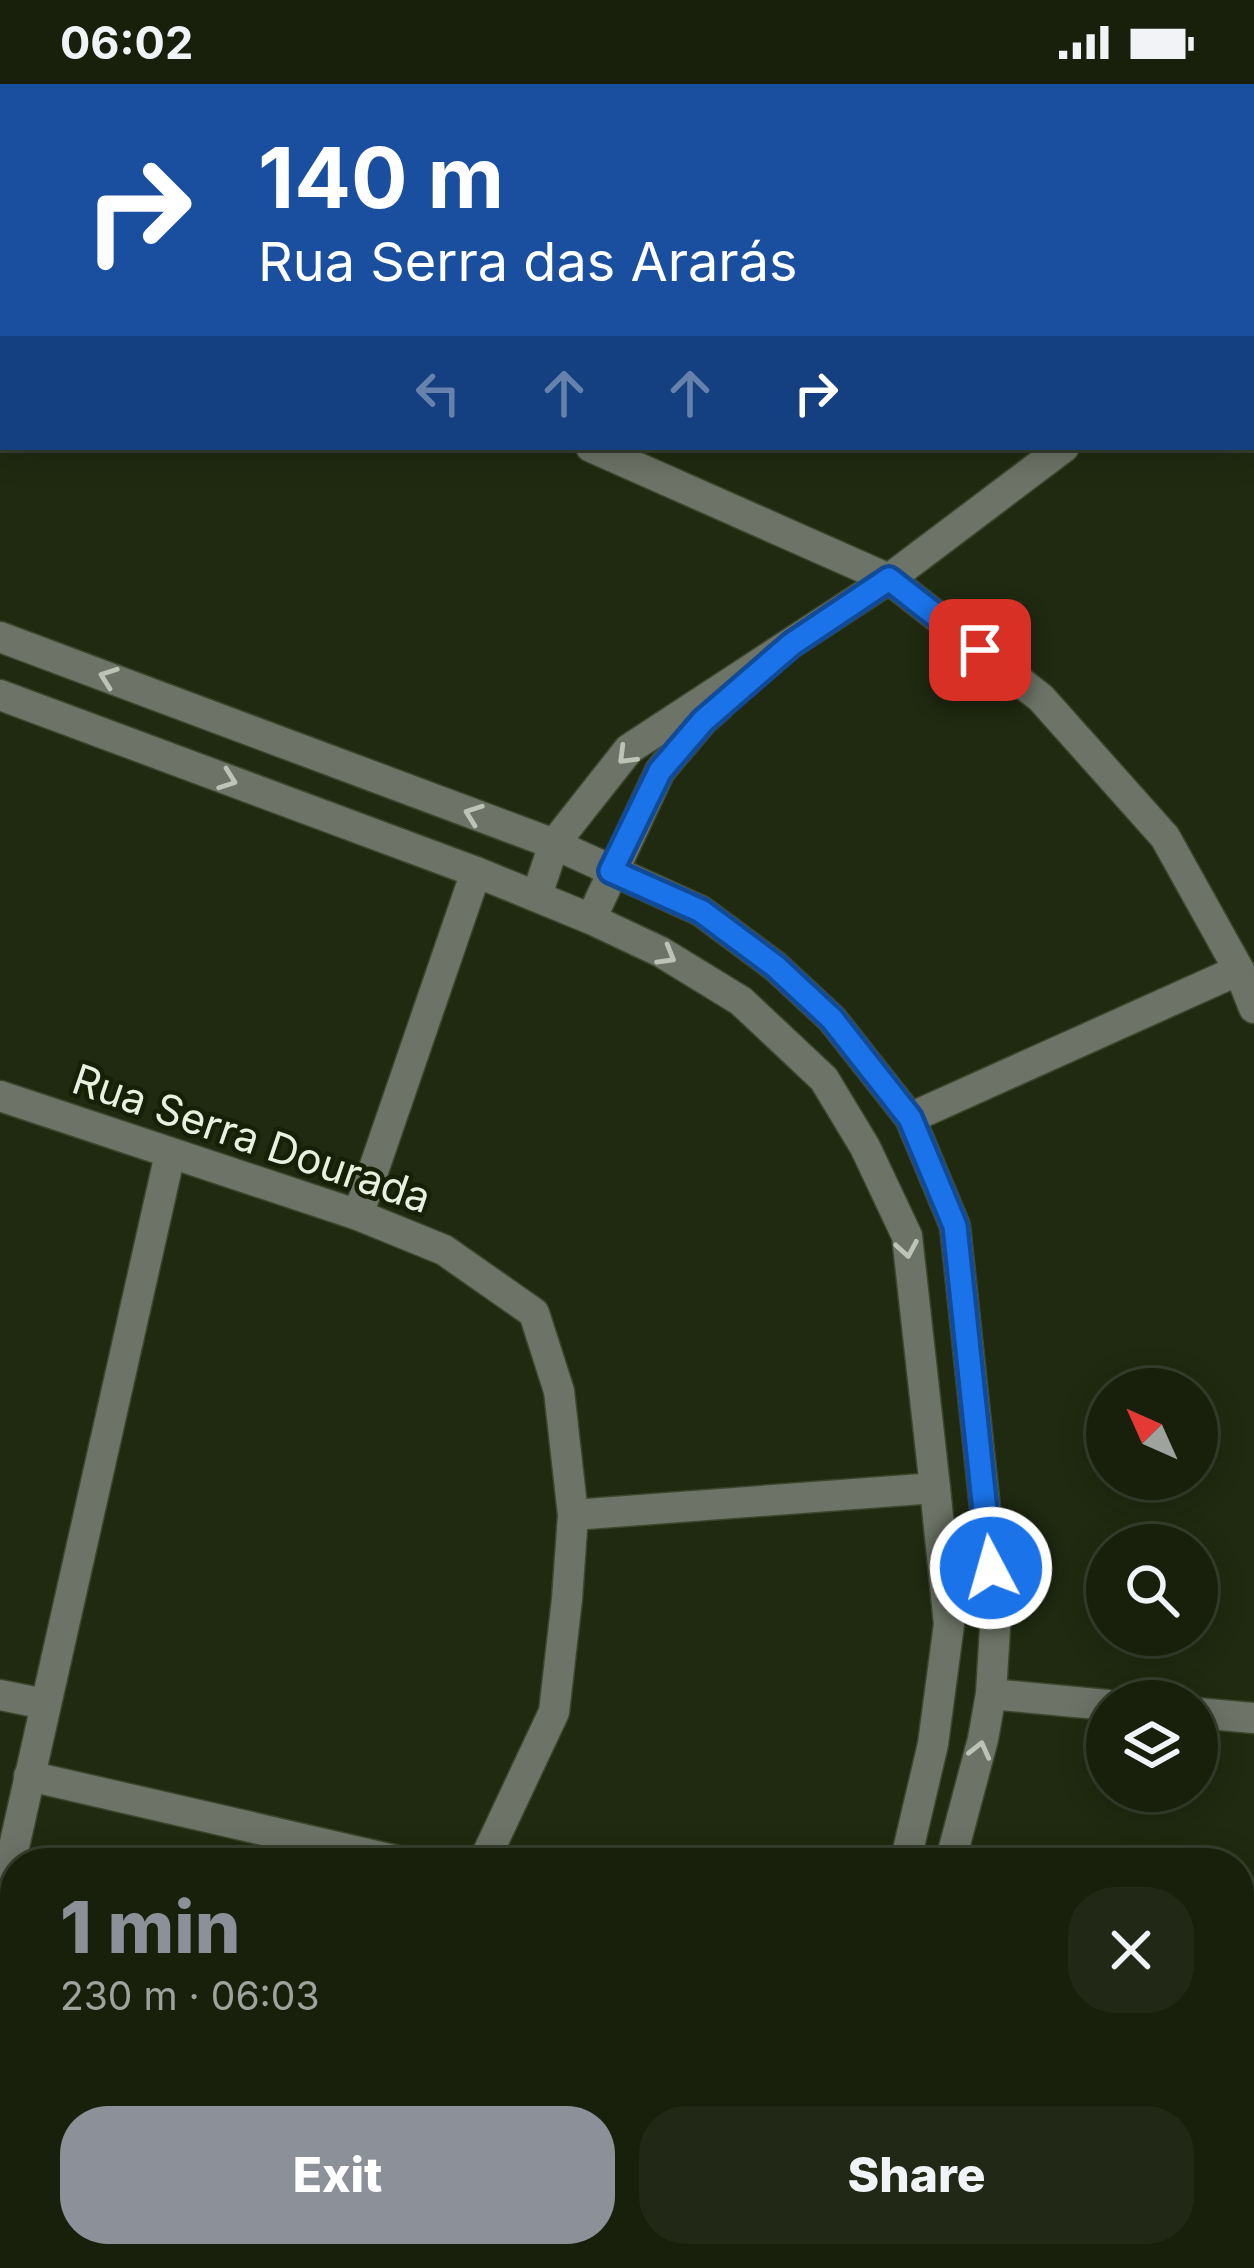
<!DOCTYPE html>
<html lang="en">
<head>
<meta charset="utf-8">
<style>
	:root { --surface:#18200c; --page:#212815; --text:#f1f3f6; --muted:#9fa39d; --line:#363e2d; --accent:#8c9099 }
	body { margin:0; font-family:Inter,sans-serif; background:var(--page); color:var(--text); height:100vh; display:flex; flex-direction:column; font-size:45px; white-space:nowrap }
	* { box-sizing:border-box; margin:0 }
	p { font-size:39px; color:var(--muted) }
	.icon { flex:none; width:66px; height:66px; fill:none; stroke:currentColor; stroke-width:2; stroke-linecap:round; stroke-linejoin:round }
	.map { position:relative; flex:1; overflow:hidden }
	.panel { position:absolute; left:0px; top:1764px; width:1254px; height:420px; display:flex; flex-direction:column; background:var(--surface); border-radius:48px 48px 0 0; box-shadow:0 6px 30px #0003,0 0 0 3px var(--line) }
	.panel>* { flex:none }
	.hud { position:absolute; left:0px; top:0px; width:1254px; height:366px; box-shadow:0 6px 30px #0003,0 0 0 3px var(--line); background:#1a4fa0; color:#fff; overflow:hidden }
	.needle { width:78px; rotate:315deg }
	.fabs { position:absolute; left:1086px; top:1284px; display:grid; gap:24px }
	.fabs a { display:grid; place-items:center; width:132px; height:132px; border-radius:50%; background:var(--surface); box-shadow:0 6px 30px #0003,0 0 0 3px var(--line); font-size:60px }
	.pin { position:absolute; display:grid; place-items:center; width:102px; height:102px; color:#fff; margin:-51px; border-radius:24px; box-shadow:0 6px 18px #0006 }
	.me { position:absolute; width:132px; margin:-66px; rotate:354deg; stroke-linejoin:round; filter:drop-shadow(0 0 9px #0008) }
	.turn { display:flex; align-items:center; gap:42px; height:252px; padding:0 60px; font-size:54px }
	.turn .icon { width:156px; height:156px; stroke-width:2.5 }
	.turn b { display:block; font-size:84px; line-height:102px }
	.lanes { display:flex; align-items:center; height:114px; padding:0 60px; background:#0003; justify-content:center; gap:60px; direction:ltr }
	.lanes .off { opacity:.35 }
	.round { display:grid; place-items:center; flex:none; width:126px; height:126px; border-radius:48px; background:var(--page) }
	.summary { display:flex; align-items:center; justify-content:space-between; height:204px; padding:0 60px }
	h1 { font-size:72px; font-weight:800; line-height:90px; color:var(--accent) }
	.action { display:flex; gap:24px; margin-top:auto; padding:24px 60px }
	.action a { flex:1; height:138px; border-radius:48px; background:var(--accent); color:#fff; font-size:48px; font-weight:800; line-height:138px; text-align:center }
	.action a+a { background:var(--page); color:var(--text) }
	.status { display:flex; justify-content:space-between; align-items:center; height:84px; padding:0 60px; background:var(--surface); direction:ltr }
	.status svg { height:33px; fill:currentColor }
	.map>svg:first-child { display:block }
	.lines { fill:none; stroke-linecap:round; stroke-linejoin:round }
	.minor-casing { stroke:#3c462d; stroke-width:33 }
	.minor { stroke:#6d7366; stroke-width:30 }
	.oneway { stroke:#bdc4b5 }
	.route-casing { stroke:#114b97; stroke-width:30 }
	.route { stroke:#1a73e8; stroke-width:21 }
	.labels { text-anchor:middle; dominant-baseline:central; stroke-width:9; stroke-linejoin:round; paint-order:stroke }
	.street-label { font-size:42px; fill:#e8f0df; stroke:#172007 }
</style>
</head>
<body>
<div class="status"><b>06:02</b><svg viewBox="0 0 49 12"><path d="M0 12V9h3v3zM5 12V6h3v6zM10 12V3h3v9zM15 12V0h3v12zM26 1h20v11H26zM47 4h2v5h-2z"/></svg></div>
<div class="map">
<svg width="1254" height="2184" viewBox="0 0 1254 2184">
	<rect width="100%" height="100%" fill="#202a10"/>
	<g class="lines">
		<!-- minor casing -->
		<g class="minor-casing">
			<g id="minor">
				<path d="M637 0 645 3"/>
				<path d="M411 3 412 0"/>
				<path d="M1086 3 1087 0"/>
				<path d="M0 143 3 144"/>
				<path d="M1251 240 1254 241"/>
				<path d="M591 363 889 495 1041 614 1165 753 1239 886 1254 924"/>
				<path d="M0 553 554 760 701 827 775 882 832 935 910 1034 955 1142 996 1527 991 1610 983 1655 950 1779"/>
				<path d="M0 611 476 788 591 835 661 868 741 917 824 995 865 1063 907 1152 935 1404 949 1540 933 1660 905 1779"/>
				<path d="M537 811 554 760 629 665 889 495 1064 363"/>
				<path d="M591 835 660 687 703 636 719 622"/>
				<path d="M0 1012 358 1131 444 1166 534 1229 559 1307 573 1431 567 1515 554 1628 483 1779"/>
				<path d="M910 1034 1239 886"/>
				<path d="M358 1131 476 788"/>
				<path d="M573 1431 935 1404"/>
				<path d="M991 1610 1107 1621"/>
				<path d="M0 1611 45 1620"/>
				<path d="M1197 1629 1254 1634"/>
				<path d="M29 1692 407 1779"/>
				<path d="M0 1825 170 1070"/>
				<path d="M1239 2075 1254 2050"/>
				<path d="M705 2169 716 2171 730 2169"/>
				<path d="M799 2169 822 2184"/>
				<path d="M126 2184 140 2169"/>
				<path d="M631 2184 645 2169"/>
				<path d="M1176 2184 1185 2169"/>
			</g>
		</g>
		<!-- minor -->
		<use href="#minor" class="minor"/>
	</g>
	<!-- one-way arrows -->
	<defs><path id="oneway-chevron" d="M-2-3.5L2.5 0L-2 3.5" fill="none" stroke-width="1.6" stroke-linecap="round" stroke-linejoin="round" transform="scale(3)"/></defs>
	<g class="oneway">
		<use href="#oneway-chevron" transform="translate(108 593) rotate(-160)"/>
		<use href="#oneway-chevron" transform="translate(626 672) rotate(135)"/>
		<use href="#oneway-chevron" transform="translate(228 696) rotate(20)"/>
		<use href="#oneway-chevron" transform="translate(473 730) rotate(-160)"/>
		<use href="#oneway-chevron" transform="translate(667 872) rotate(30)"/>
		<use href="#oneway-chevron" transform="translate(907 1165) rotate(80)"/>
		<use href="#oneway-chevron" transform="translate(980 1666) rotate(-76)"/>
	</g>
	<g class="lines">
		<!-- route casing -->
		<g class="route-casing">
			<path id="route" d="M980 566 889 495 792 560 703 637 660 687 611 787 701 827 775 882 832 935 910 1034 955 1142 991 1484"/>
		</g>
		<!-- route -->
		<use href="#route" class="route"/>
	</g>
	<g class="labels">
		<!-- street labels -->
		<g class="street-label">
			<text transform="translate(252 1054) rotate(19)">Rua Serra Dourada</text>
		</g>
	</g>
</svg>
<div class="fabs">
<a><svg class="needle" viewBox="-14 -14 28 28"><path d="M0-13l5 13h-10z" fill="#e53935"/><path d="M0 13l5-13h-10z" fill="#9fa39d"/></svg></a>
<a><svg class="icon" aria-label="search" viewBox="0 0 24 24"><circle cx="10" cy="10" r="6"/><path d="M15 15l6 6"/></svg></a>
<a><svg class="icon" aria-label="layers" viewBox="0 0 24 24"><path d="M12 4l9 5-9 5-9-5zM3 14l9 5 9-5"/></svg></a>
</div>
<div class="pin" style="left:980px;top:566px;background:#d93025"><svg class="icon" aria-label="arrive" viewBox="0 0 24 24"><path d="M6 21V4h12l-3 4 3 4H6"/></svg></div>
<svg class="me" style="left:991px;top:1484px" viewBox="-20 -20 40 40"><circle r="17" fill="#1a73e8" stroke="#fff" stroke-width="3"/><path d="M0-11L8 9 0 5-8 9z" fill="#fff"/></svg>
<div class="hud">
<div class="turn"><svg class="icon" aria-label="right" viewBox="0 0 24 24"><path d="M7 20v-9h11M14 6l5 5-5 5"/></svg><div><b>140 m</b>Rua Serra das Ararás</div></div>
<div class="lanes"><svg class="icon off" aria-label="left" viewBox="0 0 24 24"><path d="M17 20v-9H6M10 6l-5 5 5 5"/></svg><svg class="icon off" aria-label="ahead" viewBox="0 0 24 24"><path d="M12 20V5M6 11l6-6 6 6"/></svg><svg class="icon off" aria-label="ahead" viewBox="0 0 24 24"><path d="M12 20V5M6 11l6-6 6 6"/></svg><svg class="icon" aria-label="right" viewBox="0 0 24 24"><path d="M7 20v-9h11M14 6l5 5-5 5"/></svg></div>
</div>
<section class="panel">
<div class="summary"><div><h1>1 min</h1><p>230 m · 06:03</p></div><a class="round"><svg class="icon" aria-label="close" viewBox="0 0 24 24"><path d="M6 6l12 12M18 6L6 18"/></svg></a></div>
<div class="action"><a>Exit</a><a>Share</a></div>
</section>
</div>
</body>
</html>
